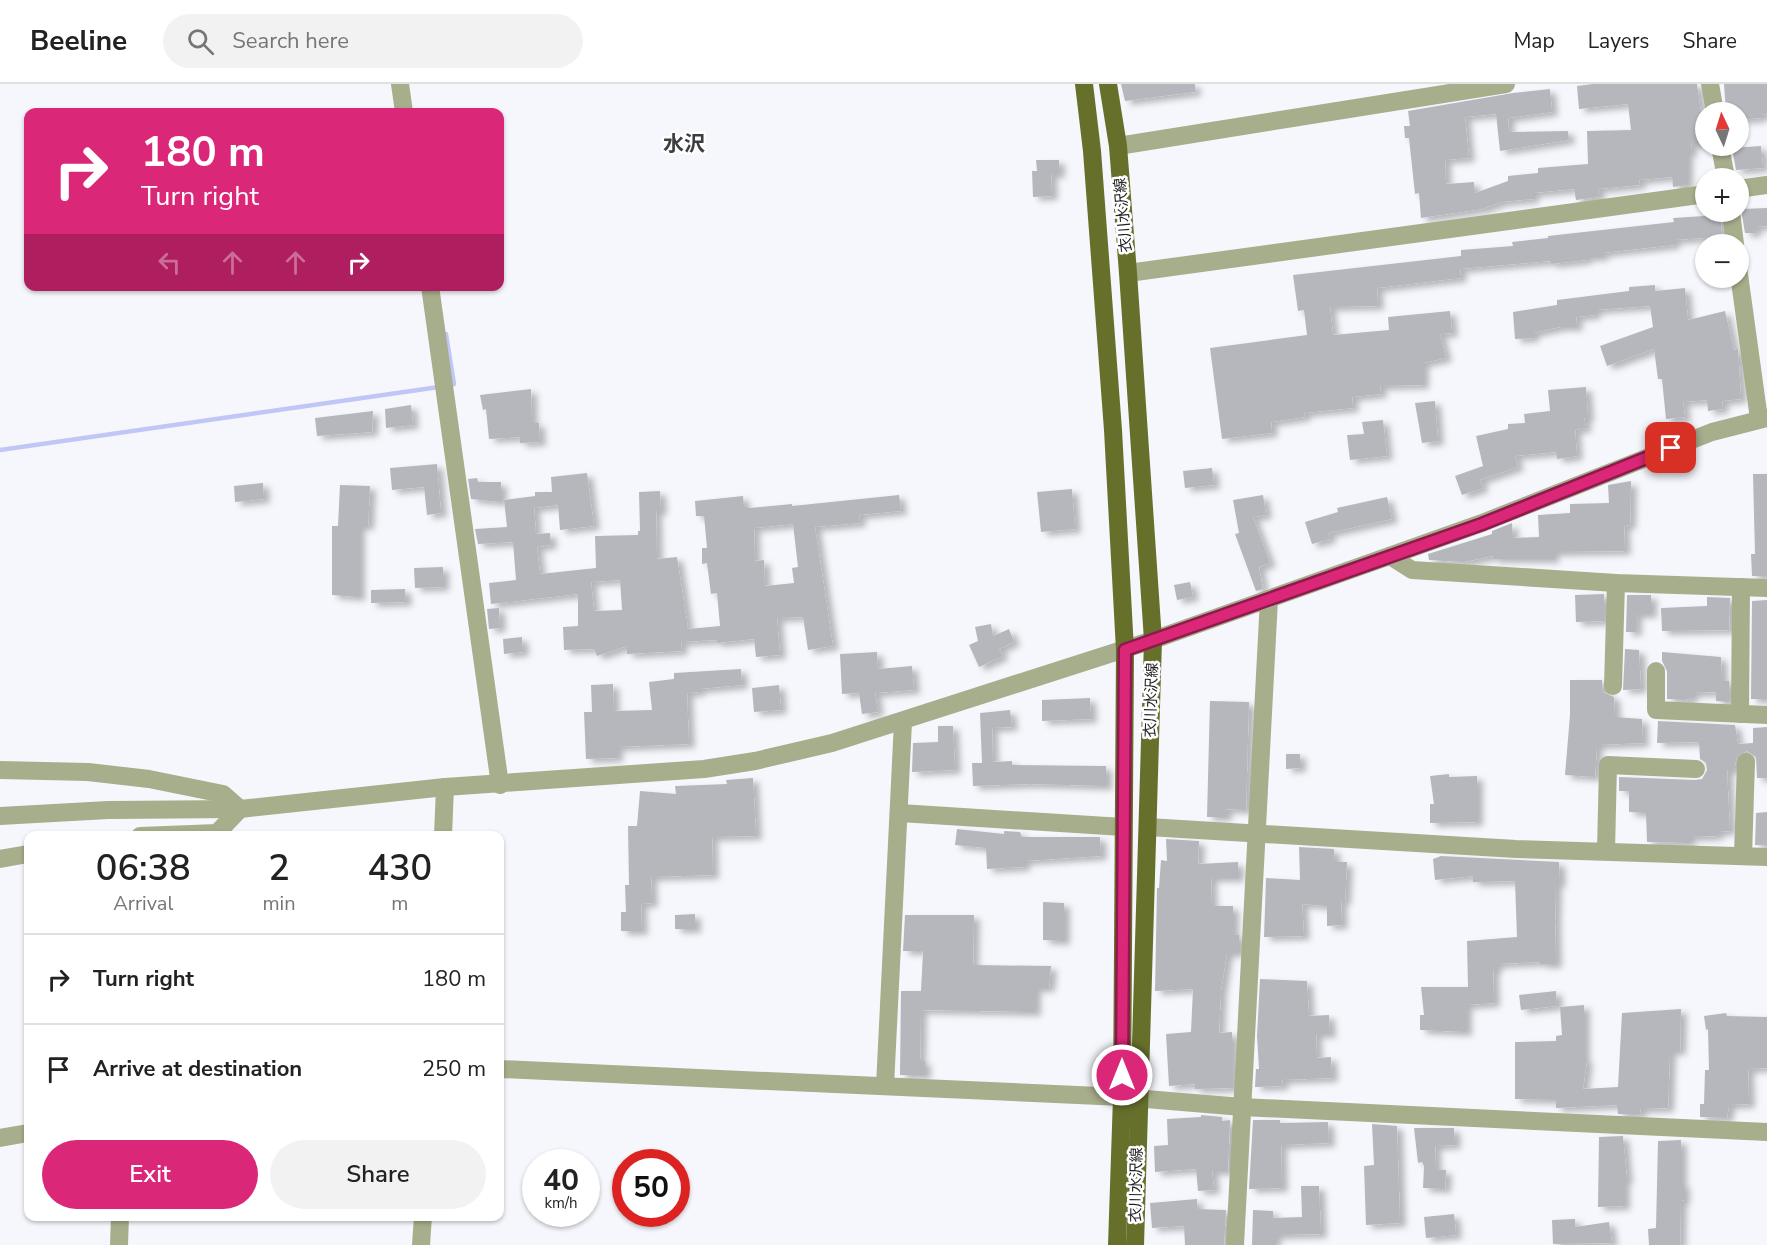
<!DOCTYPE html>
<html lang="en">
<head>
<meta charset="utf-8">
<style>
	:root { --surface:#fff; --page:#f2f2f2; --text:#222; --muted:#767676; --line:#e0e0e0; --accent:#db2777 }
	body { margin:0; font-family:"Nunito Sans","Noto Sans JP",sans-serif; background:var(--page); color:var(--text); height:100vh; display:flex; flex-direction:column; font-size:22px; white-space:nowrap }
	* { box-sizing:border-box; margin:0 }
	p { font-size:20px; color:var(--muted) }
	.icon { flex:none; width:33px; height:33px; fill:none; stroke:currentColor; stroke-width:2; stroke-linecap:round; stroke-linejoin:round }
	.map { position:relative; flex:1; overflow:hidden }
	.panel { position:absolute; left:24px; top:747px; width:480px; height:390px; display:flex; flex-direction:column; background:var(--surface); border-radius:12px; box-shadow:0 2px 4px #0004 }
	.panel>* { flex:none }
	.hud { position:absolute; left:24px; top:24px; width:480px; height:183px; border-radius:12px; box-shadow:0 2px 4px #0004; background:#db2777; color:#fff; overflow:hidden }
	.needle { width:39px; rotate:356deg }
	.fabs { position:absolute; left:1695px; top:18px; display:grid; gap:12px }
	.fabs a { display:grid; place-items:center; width:54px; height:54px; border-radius:50%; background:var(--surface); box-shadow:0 2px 4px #0004; font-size:30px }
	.speed { position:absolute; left:522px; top:1065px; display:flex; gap:12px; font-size:30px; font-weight:700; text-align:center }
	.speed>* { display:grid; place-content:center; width:78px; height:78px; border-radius:50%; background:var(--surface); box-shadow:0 2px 4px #0004; line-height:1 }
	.speed small { font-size:15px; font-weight:400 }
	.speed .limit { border:9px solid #d22; background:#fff; color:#111 }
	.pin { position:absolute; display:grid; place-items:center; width:51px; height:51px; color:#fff; margin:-26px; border-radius:12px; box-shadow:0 3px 9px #0006 }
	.me { position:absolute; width:66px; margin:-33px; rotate:0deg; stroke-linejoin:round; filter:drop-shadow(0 0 4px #0008) }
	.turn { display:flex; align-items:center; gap:21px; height:126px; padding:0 18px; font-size:27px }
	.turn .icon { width:78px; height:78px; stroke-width:2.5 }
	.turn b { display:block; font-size:42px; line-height:51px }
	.lanes { display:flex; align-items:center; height:57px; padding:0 18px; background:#0003; justify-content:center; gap:30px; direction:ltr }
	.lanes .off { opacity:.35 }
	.eta { display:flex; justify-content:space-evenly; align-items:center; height:102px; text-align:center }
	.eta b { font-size:36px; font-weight:600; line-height:42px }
	.primary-button { display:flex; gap:12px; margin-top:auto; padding:12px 18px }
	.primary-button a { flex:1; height:69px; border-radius:36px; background:var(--accent); color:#fff; font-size:24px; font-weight:600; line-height:69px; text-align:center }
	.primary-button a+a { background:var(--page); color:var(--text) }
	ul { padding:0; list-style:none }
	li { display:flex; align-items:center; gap:18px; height:90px; padding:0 18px; border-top:2px solid var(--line) }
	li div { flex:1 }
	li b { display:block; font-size:22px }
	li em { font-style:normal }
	header { display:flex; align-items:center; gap:36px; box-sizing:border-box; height:84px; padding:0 30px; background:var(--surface); border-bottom:2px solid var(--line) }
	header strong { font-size:28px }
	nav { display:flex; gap:33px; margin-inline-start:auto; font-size:21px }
	.search { width:420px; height:54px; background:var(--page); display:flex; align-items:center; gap:15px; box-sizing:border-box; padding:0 21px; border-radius:33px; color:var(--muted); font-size:22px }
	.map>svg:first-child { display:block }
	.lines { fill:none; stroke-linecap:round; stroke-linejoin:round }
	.stream { stroke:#c1c7f5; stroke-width:4.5 }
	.building { fill:#b6b7bc; fill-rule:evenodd; filter:url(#shadow) }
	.minor { stroke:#a7ae8b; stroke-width:18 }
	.major { stroke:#67702b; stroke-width:18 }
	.route-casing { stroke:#8e194d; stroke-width:15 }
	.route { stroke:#db2777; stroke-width:10 }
	.labels { text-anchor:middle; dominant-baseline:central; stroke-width:5; stroke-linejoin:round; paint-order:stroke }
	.street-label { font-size:15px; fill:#232325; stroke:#fff }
	.district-label { font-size:21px; font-weight:bold; fill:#3d3e42; stroke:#fff }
</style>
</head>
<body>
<header>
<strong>Beeline</strong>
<div class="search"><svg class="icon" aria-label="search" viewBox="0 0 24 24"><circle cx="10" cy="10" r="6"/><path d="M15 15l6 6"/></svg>Search here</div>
<nav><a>Map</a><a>Layers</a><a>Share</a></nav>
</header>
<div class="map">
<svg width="1767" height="1161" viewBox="0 0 1767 1161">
	<defs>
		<filter id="shadow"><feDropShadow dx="6" dy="4" stdDeviation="3" flood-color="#0004"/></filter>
	</defs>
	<rect width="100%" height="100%" fill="#f6f7fc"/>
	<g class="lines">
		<!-- stream -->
		<g class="stream">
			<path d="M446 250 454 300 448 301"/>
			<path d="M0 366 439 303"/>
		</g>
	</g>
	<!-- building -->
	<g class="building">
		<path d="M1121 0H1195V8L1125 17Z"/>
		<path d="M1593 0H1697L1705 59H1691L1692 68H1687V101L1673 103 1672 93 1639 96 1640 101 1598 105 1599 113 1576 116 1574 105 1533 109V115L1501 118 1482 125 1421 134 1419 109 1415 110 1409 54H1405L1404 42H1410L1408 27 1513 9 1550 5 1552 28 1508 34 1509 48 1568 47 1569 56 1500 67 1496 30 1465 33 1469 74 1445 76 1446 100 1474 98 1475 109 1508 97V92L1538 89V84L1588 80 1587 47 1631 46 1628 20 1579 25 1577 2Z"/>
		<path d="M1724 0H1767V30L1761 31V34L1738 36V28H1726Z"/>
		<path d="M1761 62 1763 84 1736 86 1732 64Z"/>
		<path d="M1036 76H1059V90H1051L1052 112 1033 113 1032 87H1037Z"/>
		<path d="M1767 124V142L1755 143V149H1745L1741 125Z"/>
		<path d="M1720 131 1722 150H1717V153L1674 156V161L1602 169V173H1586V176L1551 180 1550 177 1460 185 1461 194 1377 204 1378 222 1330 223 1333 251 1389 246 1388 233 1450 227 1452 249 1440 250 1446 274 1423 279V301L1380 302 1381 310 1352 313 1353 324 1304 329 1305 333 1271 338 1272 349 1222 355 1210 264 1307 251 1304 226 1298 227 1293 191 1461 172V166L1513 162 1512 158 1548 154V152L1674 138 1673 134Z"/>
		<path d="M1655 201V207L1685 204 1688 236 1725 227 1734 266 1738 265 1741 315 1722 317 1723 325 1708 327 1707 316 1683 318 1685 333 1666 335 1662 295H1658L1654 265 1607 282 1600 262 1653 243 1650 222 1595 226V231L1576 233 1577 243H1560L1533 249V254L1515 255 1513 228 1557 221V216L1629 207V203Z"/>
		<path d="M1586 303 1588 334H1584L1586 344 1575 346 1577 372 1557 375 1556 368 1515 372 1518 383 1480 396 1483 404 1462 411 1455 392 1483 382 1476 352 1508 345V340L1525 339 1524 330 1550 327 1548 306Z"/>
		<path d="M531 305 532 339H539L540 358 520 359V353L489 355 486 325 483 326 480 311Z"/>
		<path d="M1435 317 1438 357 1422 359 1415 319Z"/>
		<path d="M411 321 413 341 386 344 385 325Z"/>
		<path d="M373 327 372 348 317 352 315 334Z"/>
		<path d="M1383 336 1387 372 1350 376 1347 351 1364 350 1362 338Z"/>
		<path d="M437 380 441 429 427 431 424 403 392 406 390 384Z"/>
		<path d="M1212 384 1214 401 1185 404 1183 387Z"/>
		<path d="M587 389 594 442 560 446 558 421 534 424 536 450 550 449 551 461 537 463 540 490 596 484 595 452 638 451V447H640L639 408 660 407 661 427H656L657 475 677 473 688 545 720 542 717 509 711 510 707 479 702 480V464H707L704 432H696L695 417 743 412 744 422 750 424 792 420V422L899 411 901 427 859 431 860 439 815 443 833 562 808 566 803 533 777 534 780 571 756 573 754 555 717 559 716 556 681 558 682 567 627 570V562L597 572 594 565 564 566 563 543 578 542V510L491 520 489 499 516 496 513 458 478 460 475 445 507 443 504 416 535 412V408H552L551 393ZM793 440 798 483 792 484 794 499 765 502 764 476 755 477 754 444ZM620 496 622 526 594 527 591 498Z"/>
		<path d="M1753 390H1767V492H1752L1751 470H1755Z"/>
		<path d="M477 394 478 398H501V418L471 415 468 395Z"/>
		<path d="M1631 397 1630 441 1624 442 1625 467 1553 468V475H1493V472L1464 478 1429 476 1428 470 1492 450V447L1512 439 1513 454 1539 453 1538 431 1570 429V420L1609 419 1608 401Z"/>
		<path d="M263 399 264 415 235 418 234 402Z"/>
		<path d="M340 401 370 402 368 442H359V513L332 511V442H338Z"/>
		<path d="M1072 405 1075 445 1041 448 1037 408Z"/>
		<path d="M1263 411 1266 431 1253 433 1270 479 1259 483 1263 505 1256 507 1235 450 1239 449 1233 416Z"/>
		<path d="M1387 413 1392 435 1329 449 1330 455 1312 460 1305 438 1338 428 1337 424Z"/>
		<path d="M443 483V503L415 504 414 484Z"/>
		<path d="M1190 498 1193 513 1177 516 1174 501Z"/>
		<path d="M405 505 406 518 371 519V506Z"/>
		<path d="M1604 510V537L1576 538 1575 511Z"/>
		<path d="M1627 511H1651V530H1636V548H1626Z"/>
		<path d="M1707 513 1730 514 1729 546 1662 547 1661 524 1707 522Z"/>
		<path d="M1767 516V615H1751L1752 517Z"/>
		<path d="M499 524 500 544 489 545 487 525Z"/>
		<path d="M991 540 993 552 1009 545 1014 558 999 565 1003 572 979 583 969 561 978 557 975 543Z"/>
		<path d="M522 553 523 568 504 570 503 555Z"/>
		<path d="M1625 565 1639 566 1641 605 1623 606Z"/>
		<path d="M877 568 878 585 912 582 914 606 875 609 878 628 862 630 859 609 842 610 840 570Z"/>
		<path d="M1662 568 1721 573 1722 597H1729V618L1716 617V608L1692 609V614L1685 616 1667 615V587L1662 577Z"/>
		<path d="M741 585 742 601 699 605V608L687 609 689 660 617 663V674L586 675 584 628H592L591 601 613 600 614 627 652 626 649 598 674 595V589Z"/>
		<path d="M1570 596H1602L1603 608 1614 613 1615 633 1642 635 1643 659 1597 661 1595 693 1565 691 1570 631Z"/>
		<path d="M779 601 781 626 754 628 752 604Z"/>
		<path d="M1090 614 1091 635 1042 637V616Z"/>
		<path d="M1210 617 1249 618 1246 726 1226 725V733H1207Z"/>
		<path d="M1010 626 1012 643 992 644 993 678 1012 677V681L1106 682V702L1030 700 973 702 972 679H982L980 629Z"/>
		<path d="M1658 637 1735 641 1738 660 1753 659V644L1767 643V694H1757L1756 673 1747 667 1737 672 1734 686H1727L1730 747 1717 748V752L1689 753V759L1647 758 1646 729 1629 728V707H1619V693L1695 696 1702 695 1707 686 1706 679 1700 675 1699 658 1657 659Z"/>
		<path d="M938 642H953L955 686 912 688 913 659 938 658Z"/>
		<path d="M1286 670H1300V684L1286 685Z"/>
		<path d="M1449 690V693L1477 692V738L1430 739V720H1434L1430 692Z"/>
		<path d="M753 694 756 752 712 753 713 791 651 793 652 819 641 820 642 847H621V828H626L625 801H629L628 742H637L640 707 676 710 675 702 727 700 726 696Z"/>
		<path d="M1767 728V761H1755L1756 729Z"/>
		<path d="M957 745 1004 750V747L1020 748 1022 753H1100L1101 772 1024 777V783L987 785 986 764 955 761Z"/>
		<path d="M1166 755 1199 757 1198 780 1238 778V794H1211L1212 822H1233V851H1239V869H1227L1221 906 1219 949 1232 948V1004L1195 1005V1000L1169 1002 1166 950 1191 948 1193 905 1155 907 1157 804H1159L1161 776 1167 777Z"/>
		<path d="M1299 763 1334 765 1335 778H1347L1345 817H1341L1342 841 1327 842V822L1302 820 1304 852 1264 853 1266 794 1300 796Z"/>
		<path d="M1441 772 1559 778 1560 799H1556L1555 838 1556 880H1540V878L1496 880V886H1493L1494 919 1466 921V948L1420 946V931H1424L1421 903H1468L1467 857 1517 853 1515 797 1473 798V792L1435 796 1433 775Z"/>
		<path d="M1043 818 1064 819V857L1043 856Z"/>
		<path d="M695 830V845H675V831Z"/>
		<path d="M905 831H974L973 881 1051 882 1049 904H1035V928L921 926 920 977H925V991H900L901 907H921L923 867H903Z"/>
		<path d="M1260 895 1307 897 1309 932 1329 931 1330 950H1316L1317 974 1331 973 1332 994 1282 996 1283 1002 1255 1003 1256 985H1259L1257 952Z"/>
		<path d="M1556 907 1557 922 1521 926 1519 911Z"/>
		<path d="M1584 921V975H1587L1583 1005 1618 1003 1622 929 1681 925 1680 967H1670L1668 1024 1640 1025 1641 1030H1618L1617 1021 1556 1024V1016L1515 1015V958L1556 957V952L1562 951 1560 923Z"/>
		<path d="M1726 929 1727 932 1767 933V984L1748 985 1749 1020 1729 1021 1727 1034 1700 1033V1020H1704L1705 986H1709L1708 945 1706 946 1704 932Z"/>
		<path d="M1201 1031 1222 1033V1037L1230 1036 1228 1087H1212L1214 1106 1198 1107 1196 1085 1155 1088 1154 1062 1168 1061 1167 1035 1201 1033Z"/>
		<path d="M1253 1036H1280V1039L1328 1038 1329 1059 1281 1061 1282 1104 1249 1105Z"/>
		<path d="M1372 1040 1397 1042 1400 1139 1366 1141 1364 1082 1374 1081Z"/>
		<path d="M1414 1044H1454L1455 1061 1435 1062 1436 1086H1446L1445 1105 1423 1104 1424 1082 1422 1078 1418 1079Z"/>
		<path d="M1623 1052 1627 1096H1624V1122L1598 1123 1599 1053Z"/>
		<path d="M1681 1056V1100H1684V1116L1681 1117 1680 1161H1649L1648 1145 1656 1144 1658 1057Z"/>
		<path d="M1301 1102H1319L1321 1150 1275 1151V1161H1252L1253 1126 1273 1127V1134L1302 1133Z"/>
		<path d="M1197 1115V1125L1226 1126 1224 1161H1185L1184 1142 1152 1144 1150 1119Z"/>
		<path d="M1454 1130 1456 1151 1426 1154 1424 1133Z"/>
		<path d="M1575 1135V1143L1609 1138 1612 1159 1553 1160 1552 1136Z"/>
	</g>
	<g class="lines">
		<!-- minor -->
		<g class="minor">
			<path d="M400 0 404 28"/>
			<path d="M1710 0 1715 28"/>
			<path d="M1118 62 1506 0"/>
			<path d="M1720 62 1726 94"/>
			<path d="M1738 105 1767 101"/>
			<path d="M1731 128 1735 160"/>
			<path d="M1738 183 1759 335"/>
			<path d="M1128 189 1706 110"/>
			<path d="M430 202 500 701"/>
			<path d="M1390 472 1412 486 1616 499 1767 504"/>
			<path d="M1656 587V626L1767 631"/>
			<path d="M1613 602 1616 499"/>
			<path d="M1740 630 1741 503"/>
			<path d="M0 686 88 688 149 695 223 710 240 725"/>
			<path d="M900 729 1123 743"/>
			<path d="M0 732 108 726 240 725 445 703 704 685 755 677 832 659 1153 556 1482 439 1712 348 1767 334"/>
			<path d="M1148 743 1516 765 1767 773"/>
			<path d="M140 752 217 749 240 725"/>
			<path d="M443 752 445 703"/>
			<path d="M1606 767 1608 681 1696 685"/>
			<path d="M1743 772 1746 678"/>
			<path d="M0 775 28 770"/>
			<path d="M500 985 1122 1013 1242 1023 1767 1048"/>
			<path d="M885 1002 903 638"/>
			<path d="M0 1054 28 1049"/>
			<path d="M119 1161 120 1132"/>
			<path d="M421 1161 423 1132"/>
			<path d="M1235 1161 1269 515"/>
		</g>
		<!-- major -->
		<g class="major">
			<path d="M1084 0 1092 67 1113 346 1125 566 1122 1013 1117 1161"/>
			<path d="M1108 0 1118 62 1128 189 1153 556 1135 1161"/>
		</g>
	</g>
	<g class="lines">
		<!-- route casing -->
		<g class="route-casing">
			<path id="route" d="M1122 991 1125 566 1482 440 1671 364"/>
		</g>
		<!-- route -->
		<use href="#route" class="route"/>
	</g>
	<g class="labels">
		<!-- street labels -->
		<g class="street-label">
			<text transform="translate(1123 131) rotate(-95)">衣川水沢線</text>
			<text transform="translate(1151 616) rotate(-88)">衣川水沢線</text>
			<text transform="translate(1136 1101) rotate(-89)">衣川水沢線</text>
		</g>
		<!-- district labels -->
		<g class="district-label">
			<text x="684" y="60">水沢</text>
		</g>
	</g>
</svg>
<div class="fabs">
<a><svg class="needle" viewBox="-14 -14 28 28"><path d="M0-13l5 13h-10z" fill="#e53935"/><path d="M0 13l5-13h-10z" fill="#767676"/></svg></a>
<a>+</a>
<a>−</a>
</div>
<div class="speed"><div>40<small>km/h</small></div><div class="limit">50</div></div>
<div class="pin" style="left:1671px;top:364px;background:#d93025"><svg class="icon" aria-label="arrive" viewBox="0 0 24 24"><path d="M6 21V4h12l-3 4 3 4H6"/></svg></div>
<svg class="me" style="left:1122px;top:991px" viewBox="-20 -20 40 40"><circle r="17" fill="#db2777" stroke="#fff" stroke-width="3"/><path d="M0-11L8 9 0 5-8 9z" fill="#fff"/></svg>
<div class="hud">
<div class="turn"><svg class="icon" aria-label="right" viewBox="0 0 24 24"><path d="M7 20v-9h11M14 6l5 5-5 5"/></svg><div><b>180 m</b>Turn right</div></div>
<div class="lanes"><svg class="icon off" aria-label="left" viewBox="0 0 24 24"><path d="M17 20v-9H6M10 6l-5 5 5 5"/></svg><svg class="icon off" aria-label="ahead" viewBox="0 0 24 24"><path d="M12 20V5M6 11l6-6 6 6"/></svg><svg class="icon off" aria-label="ahead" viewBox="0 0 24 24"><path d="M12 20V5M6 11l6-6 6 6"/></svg><svg class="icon" aria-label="right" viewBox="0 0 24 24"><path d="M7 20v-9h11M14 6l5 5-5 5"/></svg></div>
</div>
<section class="panel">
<div class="eta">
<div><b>06:38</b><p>Arrival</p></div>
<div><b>2</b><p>min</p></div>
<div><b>430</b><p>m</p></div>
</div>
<ul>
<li><svg class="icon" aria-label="right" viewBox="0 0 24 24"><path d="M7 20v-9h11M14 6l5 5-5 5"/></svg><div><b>Turn right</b></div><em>180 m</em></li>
<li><svg class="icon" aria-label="arrive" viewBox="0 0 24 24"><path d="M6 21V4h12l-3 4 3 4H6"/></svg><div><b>Arrive at destination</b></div><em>250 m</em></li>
</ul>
<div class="primary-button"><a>Exit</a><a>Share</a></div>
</section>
</div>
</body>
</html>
